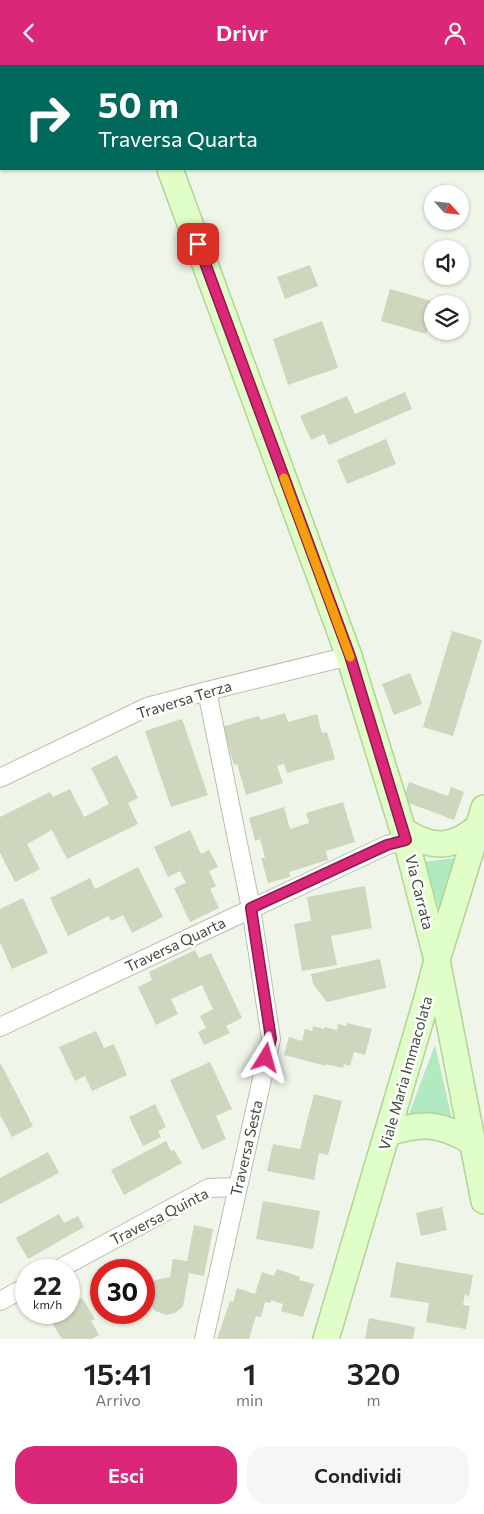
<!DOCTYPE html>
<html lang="it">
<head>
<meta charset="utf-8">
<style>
	:root { --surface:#fff; --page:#f6f6f6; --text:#222; --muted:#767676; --accent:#db2777 }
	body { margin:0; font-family:Commissioner,sans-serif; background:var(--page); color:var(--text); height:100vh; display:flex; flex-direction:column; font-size:19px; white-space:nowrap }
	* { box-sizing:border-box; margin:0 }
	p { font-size:16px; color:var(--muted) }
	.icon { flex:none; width:28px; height:28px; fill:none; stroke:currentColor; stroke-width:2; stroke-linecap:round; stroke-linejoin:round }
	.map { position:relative; height:1274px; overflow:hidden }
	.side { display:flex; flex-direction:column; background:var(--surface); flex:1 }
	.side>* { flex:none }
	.hud { position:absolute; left:0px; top:0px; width:485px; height:105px; box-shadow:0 1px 4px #0004; background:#00695c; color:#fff; overflow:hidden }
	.needle { width:32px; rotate:117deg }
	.controls { position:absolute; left:424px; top:120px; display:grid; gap:10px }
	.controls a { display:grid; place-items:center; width:45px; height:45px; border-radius:50%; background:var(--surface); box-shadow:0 1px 4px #0004; font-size:25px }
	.speed { position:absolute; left:15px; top:1194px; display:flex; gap:10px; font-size:25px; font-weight:700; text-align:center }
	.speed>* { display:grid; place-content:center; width:65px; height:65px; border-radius:50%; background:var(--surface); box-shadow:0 1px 4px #0004; line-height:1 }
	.speed small { font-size:12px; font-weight:400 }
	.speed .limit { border:8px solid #d22; background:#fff; color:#111 }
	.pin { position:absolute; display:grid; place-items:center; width:42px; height:42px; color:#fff; margin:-21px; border-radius:10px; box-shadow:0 2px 8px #0006 }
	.me { position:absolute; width:55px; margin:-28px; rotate:8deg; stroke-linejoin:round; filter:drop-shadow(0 0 4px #0008) }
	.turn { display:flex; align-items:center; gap:18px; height:105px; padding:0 15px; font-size:22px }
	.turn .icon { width:65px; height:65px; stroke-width:2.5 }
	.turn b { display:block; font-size:35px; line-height:42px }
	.eta { display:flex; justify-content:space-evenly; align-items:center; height:85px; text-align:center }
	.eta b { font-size:30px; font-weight:600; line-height:35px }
	.primary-button { display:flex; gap:10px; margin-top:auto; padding:10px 15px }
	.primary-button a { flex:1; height:58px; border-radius:20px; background:var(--accent); color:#fff; font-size:20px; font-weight:600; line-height:58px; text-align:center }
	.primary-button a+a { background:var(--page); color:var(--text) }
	header { display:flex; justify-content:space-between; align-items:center; height:65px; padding:0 15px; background:var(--accent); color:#fff; font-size:22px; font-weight:600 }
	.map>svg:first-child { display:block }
	.green { fill:#b1eac0 }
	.building { fill:#ccd7be }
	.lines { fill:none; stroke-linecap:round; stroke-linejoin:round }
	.street-casing { stroke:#b7c1ab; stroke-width:20 }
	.secondary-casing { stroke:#b1d396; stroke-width:28 }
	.street { stroke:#fff; stroke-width:18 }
	.secondary { stroke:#e0ffc8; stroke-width:25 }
	.route-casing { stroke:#8e194d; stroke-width:12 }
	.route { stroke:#db2777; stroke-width:9 }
	.slow { stroke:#f59e0b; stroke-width:9 }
	.labels { text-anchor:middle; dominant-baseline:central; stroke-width:5; stroke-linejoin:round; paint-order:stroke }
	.street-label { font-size:15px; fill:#414937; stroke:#fff }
</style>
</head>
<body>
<header><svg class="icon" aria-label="back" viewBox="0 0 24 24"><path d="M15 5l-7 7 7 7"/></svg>Drivr<svg class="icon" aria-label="person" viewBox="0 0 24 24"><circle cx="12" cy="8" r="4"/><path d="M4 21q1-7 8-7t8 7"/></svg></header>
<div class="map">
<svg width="484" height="1274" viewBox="0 0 484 1274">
	<rect width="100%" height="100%" fill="#eff5e9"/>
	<!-- green -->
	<g class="green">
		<path d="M454 793 439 844 423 797Z"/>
		<path d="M435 980 452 1054 409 1049Z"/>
	</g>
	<!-- building -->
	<g class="building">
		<path d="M310 200 318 221 285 234 277 212Z"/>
		<path d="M390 224 435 237 432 239V245L426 269 381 256Z"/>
		<path d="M322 256 338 303 288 320 273 274Z"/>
		<path d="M405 327 412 344 329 380 324 369 311 375 300 351 347 331 355 349Z"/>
		<path d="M386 374 396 399 347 419 337 395Z"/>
		<path d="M452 566 482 575 453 671 423 662Z"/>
		<path d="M410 608 422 639 394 650 382 619Z"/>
		<path d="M285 648 288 657 317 649 322 668 327 667 335 694 287 708 284 699 277 701 283 718 246 730 237 699 234 700 222 662 258 651 261 655Z"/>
		<path d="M182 654 208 730 171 742 145 666Z"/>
		<path d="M117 690 138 733 128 738 138 759 67 794 52 765 27 779 40 804 15 817 0 788V752L50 727 53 732 70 724 84 752 109 739 91 703Z"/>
		<path d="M409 717 448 731 451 722 464 727 454 755 403 736Z"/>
		<path d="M343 737 355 777 326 786 328 795 289 807 290 812 268 818 261 793H265L260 774 255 776 249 753 284 742 290 764 309 758 306 748Z"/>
		<path d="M190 765 201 789 209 785 218 802 209 806 216 821 210 824 219 843 190 857 174 823 186 818 180 806 168 812 154 782Z"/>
		<path d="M138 802 163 852 132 868 123 850 111 856 109 851 68 871 50 833 90 813 95 824Z"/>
		<path d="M365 821 372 863 331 871 337 900 302 906 294 859 311 856 307 832Z"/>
		<path d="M23 833 48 888 12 904 0 877V844Z"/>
		<path d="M195 885 199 893 211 888 242 953 226 961 230 968 204 980 198 967 206 963 200 951 213 944 202 920 171 934 178 949 156 960 138 922 152 915 149 907Z"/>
		<path d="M380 894 386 923 327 937 313 919 311 909Z"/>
		<path d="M347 958 372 964 365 990 354 987 350 1001 344 999 343 1003 325 999 326 1001 284 990 289 972 302 976 305 964 312 966 313 961 324 964 325 962 337 965 338 959 346 961Z"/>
		<path d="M96 966 104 983 114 979 127 1010 92 1026 85 1011 75 1016 59 982Z"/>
		<path d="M210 997 232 1044 216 1051 226 1074 202 1085 170 1015Z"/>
		<path d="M1 999 33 1061 12 1072 0 1050V1000Z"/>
		<path d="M314 1029 342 1036 328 1090 319 1088 314 1115 267 1106 273 1079 300 1084Z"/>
		<path d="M155 1039 166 1062 158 1066 161 1072 143 1081 129 1052Z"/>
		<path d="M166 1076 171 1086 174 1085 182 1098 124 1130 111 1105Z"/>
		<path d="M48 1087 59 1108 0 1139V1113Z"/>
		<path d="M263 1136 320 1146 313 1184 256 1174Z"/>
		<path d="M442 1142 447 1165 421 1171 416 1148Z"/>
		<path d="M59 1149 64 1158 78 1151 84 1162 28 1194 16 1173Z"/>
		<path d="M194 1160 213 1164 204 1211 189 1208 183 1241 175 1248 166 1250 155 1246 148 1237 147 1227 155 1215 170 1212 173 1194 187 1196Z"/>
		<path d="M396 1197 473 1210 469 1232 465 1229 463 1240 470 1241 466 1264 426 1257 429 1238 390 1232Z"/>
		<path d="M277 1204 300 1212 299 1215 314 1219 303 1252 281 1246 283 1239 271 1235V1238L265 1237 261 1252 256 1251 249 1274H217L230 1236 233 1237 237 1223 255 1229 262 1207 274 1211Z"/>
		<path d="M82 1233 95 1254 91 1256 99 1270 92 1274H62L49 1253 58 1248H69V1241Z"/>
		<path d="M369 1253 415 1262 413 1274H365Z"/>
	</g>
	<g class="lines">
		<!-- street casing -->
		<g class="street-casing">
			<g id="street">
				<path d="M0 713 147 642 207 626 349 591"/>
				<path d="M0 962 387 780 406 775"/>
				<path d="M57 1205 209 1123 237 1122"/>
				<path d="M0 1236 26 1222"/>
				<path d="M204 1274 271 974 251 843 207 626"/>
			</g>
		</g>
		<!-- secondary casing -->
		<g class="secondary-casing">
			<g id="secondary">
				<path d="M147 0V1"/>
				<path d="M170 104 349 591 406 775 437 895 484 1136"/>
				<path d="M404 766C432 784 453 784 479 761"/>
				<path d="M388 1068C422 1057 441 1058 472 1077"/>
				<path d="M326 1274 426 937 437 895 484 743"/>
			</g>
		</g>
		<!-- street -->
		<use href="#street" class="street"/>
		<!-- secondary -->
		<use href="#secondary" class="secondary"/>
	</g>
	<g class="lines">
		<!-- route casing -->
		<g class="route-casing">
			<path id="route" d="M198 179 350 591 406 775 387 780 251 843 271 974 266 993"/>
		</g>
		<!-- route -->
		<use href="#route" class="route"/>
		<!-- slow -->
		<path class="slow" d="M284 413 350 592"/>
	</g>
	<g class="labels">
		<!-- street labels -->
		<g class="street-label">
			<text transform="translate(184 634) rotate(-17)">Traversa Terza</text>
			<text transform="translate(420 827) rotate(76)">Via Carrata</text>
			<text transform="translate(175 879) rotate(-25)">Traversa Quarta</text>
			<text transform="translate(405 1008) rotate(-74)">Viale Maria Immacolata</text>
			<text transform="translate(246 1083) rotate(-77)">Traversa Sesta</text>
			<text transform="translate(159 1151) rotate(-27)">Traversa Quinta</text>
		</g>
	</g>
</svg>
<div class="controls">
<a><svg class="needle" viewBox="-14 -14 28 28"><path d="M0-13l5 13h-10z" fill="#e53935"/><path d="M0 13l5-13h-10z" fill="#767676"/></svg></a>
<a><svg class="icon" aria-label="sound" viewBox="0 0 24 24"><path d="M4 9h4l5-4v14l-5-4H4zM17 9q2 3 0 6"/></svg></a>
<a><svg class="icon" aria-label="layers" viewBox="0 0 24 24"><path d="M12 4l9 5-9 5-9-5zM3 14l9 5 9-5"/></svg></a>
</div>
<div class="speed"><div>22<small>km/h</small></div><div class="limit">30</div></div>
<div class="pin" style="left:198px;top:179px;background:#d93025"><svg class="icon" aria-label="arrive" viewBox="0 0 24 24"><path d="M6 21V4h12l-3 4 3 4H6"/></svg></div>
<svg class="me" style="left:266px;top:993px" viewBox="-20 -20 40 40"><path d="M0-17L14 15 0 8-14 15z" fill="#db2777" stroke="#fff" stroke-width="4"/></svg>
<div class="hud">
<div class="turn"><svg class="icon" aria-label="right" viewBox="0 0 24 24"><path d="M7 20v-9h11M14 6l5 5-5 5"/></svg><div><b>50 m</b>Traversa Quarta</div></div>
</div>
</div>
<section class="side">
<div class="eta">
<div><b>15:41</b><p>Arrivo</p></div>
<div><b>1</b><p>min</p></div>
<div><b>320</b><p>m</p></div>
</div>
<div class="primary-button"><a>Esci</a><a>Condividi</a></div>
</section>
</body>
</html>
